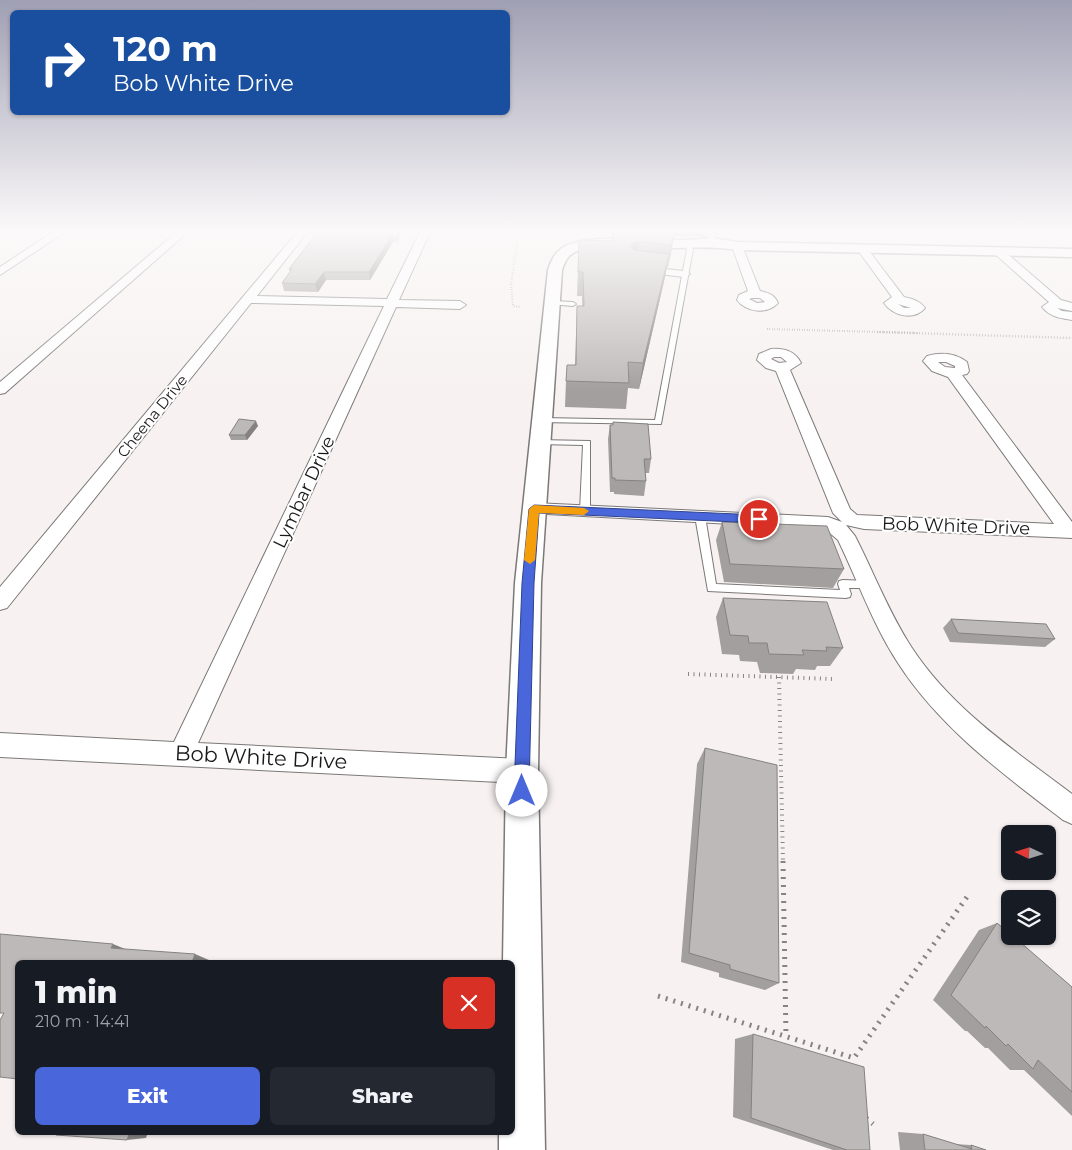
<!DOCTYPE html>
<html lang="en">
<head>
<meta charset="utf-8">
<style>
	:root { --surface:#171b24; --page:#242831; --text:#f1f3f6; --muted:#9ea1a6; --accent:#4967db }
	body { margin:0; font-family:Montserrat,sans-serif; background:var(--page); color:var(--text); height:100vh; display:flex; flex-direction:column; font-size:19px; white-space:nowrap }
	* { box-sizing:border-box; margin:0 }
	p { font-size:16px; color:var(--muted) }
	.icon { flex:none; width:28px; height:28px; fill:none; stroke:currentColor; stroke-width:2; stroke-linecap:round; stroke-linejoin:round }
	.map { position:relative; flex:1; overflow:hidden }
	.panel { position:absolute; left:15px; top:960px; width:500px; height:175px; display:flex; flex-direction:column; background:var(--surface); border-radius:8px; box-shadow:0 1px 4px #0004 }
	.panel>* { flex:none }
	.banner { position:absolute; left:10px; top:10px; width:500px; height:105px; border-radius:8px; box-shadow:0 1px 4px #0004; background:#1a4fa0; color:#fff; overflow:hidden }
	.needle { width:32px; rotate:274deg }
	.fabs { position:absolute; left:1001px; top:825px; display:grid; gap:10px }
	.fabs a { display:grid; place-items:center; width:55px; height:55px; border-radius:8px; background:var(--surface); box-shadow:0 1px 4px #0004; font-size:25px }
	.pin { position:absolute; display:grid; place-items:center; width:42px; height:42px; color:#fff; margin:-21px; border:2px solid #fff; border-radius:50%; box-shadow:0 1px 5px #0007 }
	.me { position:absolute; width:55px; margin:-28px; rotate:0deg; stroke-linejoin:round; filter:drop-shadow(0 0 4px #0008) }
	.turn { display:flex; align-items:center; gap:18px; height:105px; padding:0 20px; font-size:22px }
	.turn .icon { width:65px; height:65px; stroke-width:2.5 }
	.turn b { display:block; font-size:35px; line-height:42px }
	.round { display:grid; place-items:center; flex:none; width:52px; height:52px; border-radius:8px; background:var(--page) }
	.head { display:flex; align-items:center; justify-content:space-between; height:85px; padding:0 20px }
	h1 { font-size:30px; font-weight:800; line-height:38px }
	.button { display:flex; gap:10px; margin-top:auto; padding:10px 20px }
	.button a { flex:1; height:58px; border-radius:8px; background:var(--accent); color:#fff; font-size:20px; font-weight:800; line-height:58px; text-align:center }
	.button a+a { background:var(--page); color:var(--text) }
	.map>svg:first-child { display:block }
	.lines { fill:none; stroke-linecap:round; stroke-linejoin:round }
	.service-casing { stroke:#7b7877; stroke-width:2 }
	.minor-casing { stroke:#7b7877; stroke-width:2 }
	.tertiary-casing { stroke:#7b7877; stroke-width:3 }
	.path-far3 { stroke:#878383; stroke-width:2; stroke-dasharray:0.5 2; stroke-linecap:butt }
	.path-far2 { stroke:#878383; stroke-width:2.5; stroke-dasharray:0.5 2.5; stroke-linecap:butt }
	.path-far1 { stroke:#878383; stroke-width:4; stroke-dasharray:1 4.5; stroke-linecap:butt }
	.path { stroke:#878383; stroke-width:5; stroke-dasharray:2 6; stroke-linecap:butt }
	.service { fill:#fff; fill-rule:evenodd }
	.minor { fill:#fff; fill-rule:evenodd }
	.tertiary { fill:#fff; fill-rule:evenodd }
	.wall { fill:#a39f9e }
	.shaded-wall { fill:#848281 }
	.building { fill:#bdb9b8; stroke:#848281 }
	.route { fill:#4967db; stroke:#2f438e }
	.slow { fill:#f59e0b }
	.labels { text-anchor:middle; dominant-baseline:central; stroke-width:4; stroke-linejoin:round; paint-order:stroke }
	.far-street-label { font-size:15px; fill:#191717; stroke:#fff }
	.street-label { font-size:18px; fill:#191717; stroke:#fff }
	.near-street-label { font-size:21px; fill:#191717; stroke:#fff }
</style>
</head>
<body>
<div class="map">
<svg width="1072" height="1150" viewBox="0 0 1072 1150">
	<rect width="100%" height="100%" fill="#f7f2f1"/>
	<g class="lines">
		<!-- service casing -->
		<g class="service-casing">
			<g id="service">
				<path d="M710 230H716L715 242 712 244 709 242Z"/>
				<path d="M682 243H686L693 249 661 424 538 422V418H541L655 420 687 249 682 245Z"/>
				<path d="M552 301 573 302 576 304 573 306 550 304 549 303Z"/>
				<path d="M536 440 590 441V511L588 513 585 514 580 511 583 445 539 444H536Z"/>
				<path d="M700 513 705 516 716 584 840 590 838 584 839 581 843 580 869 581 873 582 874 585 873 588H849L851 594 850 597 846 598 708 591 695 516Z"/>
			</g>
		</g>
		<!-- minor casing -->
		<g class="minor-casing">
			<g id="minor">
				<path d="M56 230H68L0 275V267Z"/>
				<path d="M179 230H190L5 393 0 394V382Z"/>
				<path d="M299 230H309L257 296 387 299 421 230H431L399 300 460 301 466 305 460 309 396 307 198 743 522 759 531 762 535 771 531 780 522 783 0 757V733L174 742 384 306 251 303 7 608 0 610V587Z"/>
				<path d="M737 243 742 246 760 291C768 293 774 294 778 303 767 315 746 312 737 300L739 295 748 291 732 246ZM752 298H760L765 302 757 303 749 299Z"/>
				<path d="M862 246 866 247 904 297C913 299 920 301 925 308 914 321 893 316 884 303L892 297 857 249ZM898 304 911 308H904Z"/>
				<path d="M999 249 1003 250 1061 300 1072 303V311L1057 308 1062 311 1072 312V320C1060 318 1050 317 1042 307L1049 302 995 254 994 252Z"/>
				<path d="M638 266 684 271 690 274 684 277 634 271 632 269 634 267Z"/>
				<path d="M771 349C784 348 795 351 801 363L790 370 850 509 857 515 1054 524 948 377 932 371 923 361 927 356C941 352 955 353 967 362L969 371 967 374 962 375 1072 522V538L864 529 846 525 855 536C874 573 889 613 912 648 952 709 1015 751 1072 794V824L1063 820C1003 774 940 728 898 663 873 625 858 581 838 540L825 529 528 513 525 509 528 505 534 503 828 517 842 522 833 513 776 371 766 368 757 360 759 354ZM774 357H781L787 362 779 363 771 359ZM938 362H946L955 366V368L945 367Z"/>
			</g>
		</g>
		<!-- tertiary casing -->
		<g class="tertiary-casing">
			<path id="tertiary" d="M712 238 737 242 1072 249V257L737 250C712 246 689 248 664 248 638 247 598 242 575 252 567 256 565 262 562 270L541 583 538 771 545 1150H499V1132H512V962H503L506 771 515 583 548 270C551 261 554 254 562 248 586 233 652 240 681 240 691 240 702 239 712 238Z"/>
		</g>
		<!-- path-far3 -->
		<g class="path-far3">
			<path d="M519 230 511 284 513 306 520 307"/>
			<path d="M767 329 919 333"/>
		</g>
		<!-- path-far2 -->
		<path class="path-far2" d="M877 332 1072 338"/>
		<!-- path-far1 -->
		<g class="path-far1">
			<path d="M688 674 833 679"/>
			<path d="M779 677 783 862"/>
		</g>
		<!-- path -->
		<g class="path">
			<path d="M783 861 786 1037"/>
			<path d="M658 996 854 1058 969 894"/>
			<path d="M866 1118 873 1124"/>
		</g>
		<!-- service -->
		<use href="#service" class="service"/>
		<!-- minor -->
		<use href="#minor" class="minor"/>
		<!-- tertiary -->
		<use href="#tertiary" class="tertiary"/>
	</g>
	<!-- wall -->
	<g class="wall">
		<path d="M319 230H403L397 242H393L370 280H326L318 292 284 291 282 283 290 273 289 269Z"/>
		<path d="M612 230H707L706 237 674 236 671 253 668 267H667L665 277 639 389 628 388 626 409 565 407 566 381 575 365 577 306H582V296H577L579 240 611 241Z"/>
		<path d="M610 425 651 459 649 473H645L646 481 644 496 614 494V492H610L608 439Z"/>
		<path d="M258 426 247 440H231L229 435Z"/>
		<path d="M722 522 844 569 833 588 724 582 716 540Z"/>
		<path d="M723 598 843 648 830 666H817L815 670 796 669 793 674 760 673 757 662 740 661 739 655 722 654 716 617Z"/>
		<path d="M951 619 1055 639 1045 647 950 642 943 628Z"/>
		<path d="M705 748 779 983 765 990 719 977V973L681 962 697 764Z"/>
		<path d="M997 923 1072 987V1116L1024 1070H1010L988 1048H985L967 1031H965L933 1000 979 930Z"/>
		<path d="M753 1034 870 1150H833L733 1117 735 1039Z"/>
		<path d="M898 1132 923 1134 954 1144 971 1145 986 1150H900Z"/>
	</g>
	<!-- shaded-wall -->
	<g class="shaded-wall">
		<path d="M398 230H403L397 242 396 235Z"/>
		<path d="M675 230 671 253 668 267 671 245Z"/>
		<path d="M392 235 393 242 370 280 369 272Z"/>
		<path d="M639 241 636 264 631 246 633 243Z"/>
		<path d="M669 254 665 277 639 389 643 363Z"/>
		<path d="M324 272 326 280 318 292 315 284Z"/>
		<path d="M256 421 258 426 247 440 245 435Z"/>
		<path d="M113 944 130 951 111 948Z"/>
		<path d="M195 954 209 960 208 962H192Z"/>
		<path d="M130 1132H148L146 1138 127 1140Z"/>
	</g>
	<!-- building -->
	<g class="building">
		<path d="M319 230H398L396 235H392L369 272H324L315 284 282 283 292 269H289Z"/>
		<path d="M613 230H675L671 245 639 241 633 243 631 246 634 250 669 254 643 363 628 362 629 383 566 381 567 365H576L577 306H584L583 272H578L579 240 613 241Z"/>
		<path d="M239 419 256 421 245 435H229Z"/>
		<path d="M613 422 648 424 651 459H644L646 481 615 480V478H612L610 425H613Z"/>
		<path d="M722 522 827 526 844 569 730 564Z"/>
		<path d="M723 598 827 602 843 648 826 647 827 651 802 650 804 655 769 654 767 643H749L748 636 730 635Z"/>
		<path d="M951 619 1046 624 1055 639 958 633Z"/>
		<path d="M705 748 777 765 779 983 730 969V965L689 953Z"/>
		<path d="M997 923 1010 934V936H1013L1072 987V1092L1038 1060 1033 1069 1008 1044 1006 1046 986 1026 985 1028 951 995Z"/>
		<path d="M0 934 113 944 111 948 195 954 192 962H18V1079L0 1077V1020L4 1013H0Z"/>
		<path d="M753 1034 864 1067 870 1150H847L751 1118Z"/>
		<path d="M57 1132H130L127 1140 56 1135Z"/>
		<path d="M923 1134 972 1149 971 1145 986 1150H925Z"/>
	</g>
	<!-- sky -->
	<linearGradient id="sky" x2="0" y2="1"><stop stop-color="#a0a0b4"/><stop offset="0.59" stop-color="#fbf9f9"/><stop offset="1" stop-color="#fbf9f9" stop-opacity="0"/></linearGradient>
	<rect width="1072" height="391" fill="url(#sky)"/>
	<!-- route -->
	<path class="route" d="M534 505 759 515 764 519 759 523 539 513 534 583 529 791 527 796 522 798 516 796 514 791 522 583 529 509Z"/>
	<!-- slow -->
	<path class="slow" d="M534 505 584 508 589 511 584 515 539 513 535 560 530 564 524 560 529 509Z"/>
	<g class="labels">
		<!-- far-street labels -->
		<g class="far-street-label">
			<text transform="translate(152 416) rotate(-51)">Cheena Drive</text>
		</g>
		<!-- street labels -->
		<g class="street-label">
			<text transform="translate(304 492) rotate(-65)">Lymbar Drive</text>
			<text transform="translate(956 526) rotate(2)">Bob White Drive</text>
		</g>
		<!-- near-street labels -->
		<g class="near-street-label">
			<text transform="translate(261 757) rotate(3)">Bob White Drive</text>
		</g>
	</g>
</svg>
<div class="fabs">
<a><svg class="needle" viewBox="-14 -14 28 28"><path d="M0-13l5 13h-10z" fill="#e53935"/><path d="M0 13l5-13h-10z" fill="#9ea1a6"/></svg></a>
<a><svg class="icon" aria-label="layers" viewBox="0 0 24 24"><path d="M12 4l9 5-9 5-9-5zM3 14l9 5 9-5"/></svg></a>
</div>
<div class="pin" style="left:759px;top:519px;background:#d93025"><svg class="icon" aria-label="arrive" viewBox="0 0 24 24"><path d="M6 21V4h12l-3 4 3 4H6"/></svg></div>
<svg class="me" style="left:522px;top:791px" viewBox="-20 -20 40 40"><circle r="19" fill="#fff"/><path d="M0-13L10 11 0 6-10 11z" fill="#4967db"/></svg>
<div class="banner">
<div class="turn"><svg class="icon" aria-label="right" viewBox="0 0 24 24"><path d="M7 20v-9h11M14 6l5 5-5 5"/></svg><div><b>120 m</b>Bob White Drive</div></div>
</div>
<section class="panel">
<div class="head"><div><h1>1 min</h1><p>210 m · 14:41</p></div><a class="round" style="background:#d93025;color:#fff"><svg class="icon" aria-label="close" viewBox="0 0 24 24"><path d="M6 6l12 12M18 6L6 18"/></svg></a></div>
<div class="button"><a>Exit</a><a>Share</a></div>
</section>
</div>
</body>
</html>
